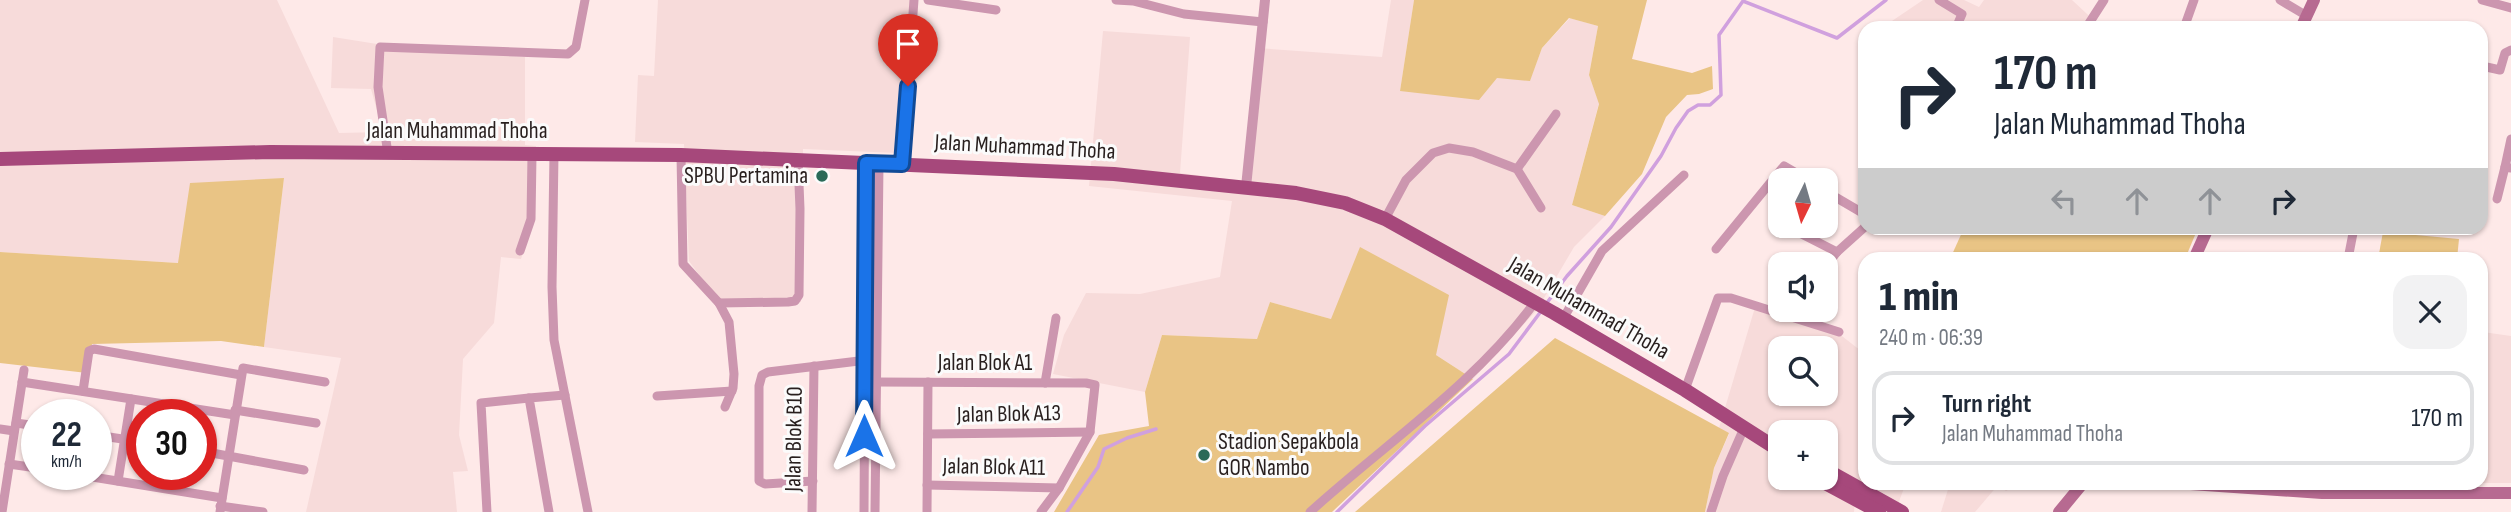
<!DOCTYPE html>
<html lang="en">
<head>
<meta charset="utf-8">
<style>
	:root { --surface:#fff; --page:#f2f2f3; --text:#1f2937; --muted:#747a83; --line:#e0e1e3 }
	body { margin:0; font-family:"Sofia Sans Condensed",sans-serif; background:var(--page); color:var(--text); height:100vh; display:flex; flex-direction:column; font-size:26px; white-space:nowrap }
	* { box-sizing:border-box; margin:0 }
	p { font-size:23px; color:var(--muted) }
	.icon { flex:none; width:38px; height:38px; fill:none; stroke:currentColor; stroke-width:2; stroke-linecap:round; stroke-linejoin:round }
	.map { position:relative; flex:1; overflow:hidden }
	.panel { position:absolute; left:1858px; top:252px; width:630px; height:238px; display:flex; flex-direction:column; background:var(--surface); border-radius:21px; box-shadow:0 2px 5px #0004 }
	.panel>* { flex:none }
	.guide { position:absolute; left:1858px; top:21px; width:630px; height:214px; border-radius:21px; box-shadow:0 2px 5px #0004; background:#fff; color:var(--text); overflow:hidden }
	.needle { width:46px; rotate:185deg }
	.controls { position:absolute; left:1768px; top:168px; display:grid; gap:14px }
	.controls a { display:grid; place-items:center; width:70px; height:70px; border-radius:14px; background:var(--surface); box-shadow:0 2px 5px #0004; font-size:35px }
	.speed { position:absolute; left:21px; top:399px; display:flex; gap:14px; font-size:35px; font-weight:700; text-align:center }
	.speed>* { display:grid; place-content:center; width:91px; height:91px; border-radius:50%; background:var(--surface); box-shadow:0 2px 5px #0004; line-height:1 }
	.speed small { font-size:18px; font-weight:400 }
	.speed .limit { border:10px solid #d22; background:#fff; color:#111 }
	.pin { position:absolute; display:grid; place-items:center; width:60px; height:60px; color:#fff; margin:-72px -30px; border-radius:50% 50% 50% 0; rotate:-45deg; box-shadow:0 0 7px #0007 }
	.pin .icon { rotate:45deg }
	.me { position:absolute; width:77px; margin:-38px; rotate:0deg; stroke-linejoin:round; filter:drop-shadow(0 0 5px #0008) }
	.turn { display:flex; align-items:center; gap:24px; height:147px; padding:0 21px; font-size:32px }
	.turn .icon { width:91px; height:91px; stroke-width:2.5 }
	.turn b { display:block; font-size:49px; line-height:60px }
	.lanes { display:flex; align-items:center; height:66px; padding:0 21px; background:#0003; justify-content:center; gap:35px; direction:ltr }
	.lanes .off { opacity:.35 }
	.round { display:grid; place-items:center; flex:none; width:74px; height:74px; border-radius:21px; background:var(--page) }
	.overview { display:flex; align-items:center; justify-content:space-between; height:119px; padding:0 21px }
	h1 { font-size:42px; font-weight:800; line-height:52px }
	ul { padding:0; list-style:none }
	li { display:flex; align-items:center; gap:21px; height:94px; margin:0 14px 10px; padding:0 7px; border:4px solid var(--line); border-radius:21px }
	li div { flex:1 }
	li b { display:block; font-size:26px }
	li em { font-style:normal }
	.map>svg:first-child { display:block }
	.built { fill:#f7dbda; fill-rule:evenodd }
	.green { fill:#e9c485 }
	.lines { fill:none; stroke-linecap:round; stroke-linejoin:round }
	.stream { stroke:#d0a0de; stroke-width:3.5 }
	.minor { stroke:#cc96af; stroke-width:9 }
	.tertiary { stroke:#cc96af; stroke-width:10 }
	.secondary { stroke:#b76a91; stroke-width:12 }
	.primary { stroke:#a6487b; stroke-width:14 }
	.route-casing { stroke:#114b97; stroke-width:18 }
	.route { stroke:#1a73e8; stroke-width:12 }
	.poi-dot { fill:#2a6a58; stroke:#fbfbfb; stroke-width:2.5 }
	.labels { text-anchor:middle; dominant-baseline:central; stroke-width:6; stroke-linejoin:round; paint-order:stroke }
	.street-label { font-size:23px; fill:#281f1e; stroke:#fbfbfb }
	.poi-label { font-size:23px; fill:#281f1e; stroke:#fbfbfb; text-anchor:end }
</style>
</head>
<body>
<div class="map">
<svg width="2511" height="512" viewBox="0 0 2511 512">
	<rect width="100%" height="100%" fill="#fee9e8"/>
	<!-- built -->
	<g class="built">
		<path d="M0 0H277L339 133 383 132 371 89 331 88 333 37 396 47 525 57V145L536 146 533 222 521 259 501 257 494 323 463 359 459 435 468 471 453 472 457 512H306L341 358 264 347 284 178 179 263 0 252Z"/>
		<path d="M658 0H911L897 153 803 149 801 302 721 305 689 261 684 144 635 142 638 75 654 76Z"/>
		<path d="M1391 0H1414L1400 91 1497 78 1530 80 1542 48 1570 18 1598 26 1589 75 1599 103 1572 205 1605 216 1574 247 1537 310 1473 379 1436 355 1331 319 1270 302 1257 339 1162 335 1145 392 1053 374 1064 335 1086 293 1140 294 1220 277 1232 201 1089 186 1103 31 1190 37 1180 173 1243 181 1257 48 1382 57Z"/>
		<path d="M1923 0H1964L1979 7 1984 0H2072L2100 26 2106 28H1891L1886 25Z"/>
		<path d="M1756 304 1838 333 1865 354V400L1862 413 1865 414 1866 483H1906L1895 512H1878L1855 501 1854 512H1705L1714 468 1729 434 1719 428ZM1780 348H1825V394H1780ZM1780 432H1825V478H1780Z"/>
		<path d="M2483 332 2511 336V483H2482Z"/>
		<path d="M1950 483H2021L2006 491 1998 485 1975 512H1941Z"/>
	</g>
	<!-- green -->
	<g class="green">
		<path d="M1414 0H1647L1632 59 1692 73 1712 66 1713 89 1699 94 1687 95 1666 117 1642 174 1605 216 1572 205 1599 104 1589 75 1598 26 1569 18 1542 48 1530 81 1497 78 1479 100 1400 91Z"/>
		<path d="M284 178 264 347 221 341 92 344 87 373 0 363V252L178 263 190 183Z"/>
		<path d="M1964 228H2198L2185 259H1950Z"/>
		<path d="M2383 232 2459 239 2457 259H2378Z"/>
		<path d="M1360 247 1449 295 1436 355 1473 379 1332 512H1054L1099 435 1149 426 1145 392 1162 335 1257 339 1270 302 1331 319Z"/>
		<path d="M1555 338 1729 433 1714 468 1705 512H1355Z"/>
	</g>
	<g class="lines">
		<!-- stream -->
		<g class="stream">
			<path d="M1546 304 1567 276 1611 227 1661 156 1676 128 1688 111 1698 105H1710L1721 95 1719 35 1743 1 1837 38 1886 0"/>
			<path d="M1067 512 1098 467 1104 449 1127 438 1156 429"/>
			<path d="M1337 512 1425 426 1509 354 1542 310"/>
		</g>
		<!-- minor -->
		<g class="minor">
			<path d="M928 0 996 10"/>
			<path d="M1116 0 1133 1 1184 14 1263 22"/>
			<path d="M1939 0 1962 14 1956 28"/>
			<path d="M2280 0 2307 16"/>
			<path d="M2482 0 2511 8"/>
			<path d="M2086 28 2104 0"/>
			<path d="M2184 28 2194 0"/>
			<path d="M2482 66 2500 70 2505 53 2511 50"/>
			<path d="M2511 139 2505 167 2511 168"/>
			<path d="M388 154 378 87 380 47 568 54 576 47 585 0"/>
			<path d="M554 154 552 287 554 340 588 512"/>
			<path d="M681 155 683 264 719 303 729 322 734 374 733 388 725 407"/>
			<path d="M902 164 914 0"/>
			<path d="M1517 169 1556 114"/>
			<path d="M1825 191 1866 215"/>
			<path d="M2497 199 2505 167"/>
			<path d="M1385 219 1406 180 1433 153 1449 148 1473 152 1517 169 1541 208"/>
			<path d="M1777 222 1780 223"/>
			<path d="M1786 226 1837 252"/>
			<path d="M1716 249 1784 166 1808 180"/>
			<path d="M520 251 531 219 532 155"/>
			<path d="M2348 259 2354 228"/>
			<path d="M1825 267 1837 252 1866 226"/>
			<path d="M719 303 788 302 795 301 799 295 800 209 798 160"/>
			<path d="M1563 319 1602 251 1684 175"/>
			<path d="M22 382 235 415"/>
			<path d="M876 382 1086 383 1095 385 1090 432 1059 488 1041 512"/>
			<path d="M1045 383 1056 318"/>
			<path d="M1685 390 1718 298H1731L1839 332"/>
			<path d="M83 391 89 351 94 349 241 375"/>
			<path d="M657 396 732 391"/>
			<path d="M235 410 316 423"/>
			<path d="M16 423 37 426"/>
			<path d="M0 429 14 431"/>
			<path d="M928 434 1090 432"/>
			<path d="M96 435 142 442"/>
			<path d="M201 451 304 470"/>
			<path d="M9 464 37 468"/>
			<path d="M74 474 222 498"/>
			<path d="M118 481 131 399"/>
			<path d="M813 481 765 484 759 481V386L762 375 768 372 867 360"/>
			<path d="M927 485 1059 488"/>
			<path d="M220 506 263 512"/>
			<path d="M2 512 24 370"/>
			<path d="M220 512 243 368 325 382"/>
			<path d="M487 512 481 403 529 398"/>
			<path d="M549 512 529 398 565 395"/>
			<path d="M812 512 814 366"/>
			<path d="M864 512 866 163"/>
			<path d="M875 512 879 164"/>
			<path d="M927 512 928 382"/>
			<path d="M1310 512C1386 443 1474 385 1535 302"/>
			<path d="M1711 512 1723 476 1744 428"/>
		</g>
		<!-- tertiary -->
		<path class="tertiary" d="M1246 187 1265 0"/>
		<!-- secondary -->
		<g class="secondary">
			<path d="M2301 28 2314 0"/>
			<path d="M2194 259 2208 228"/>
			<path d="M2176 483 2322 493H2511"/>
			<path d="M2059 512 2083 483"/>
		</g>
		<!-- primary -->
		<g class="primary">
			<path d="M0 159 270 152 681 155 1114 174 1296 193 1345 203 1385 219 1554 313 1685 390 1771 445 1780 446"/>
			<path d="M1825 469 1902 512"/>
			<path d="M1816 478 1879 512"/>
		</g>
	</g>
	<g class="lines">
		<!-- route casing -->
		<g class="route-casing">
			<path id="route" d="M864 436 866 163 902 164 908 86"/>
		</g>
		<!-- route -->
		<use href="#route" class="route"/>
	</g>
	<!-- markers -->
	<g class="poi-dot">
		<circle cx="822" cy="176" r="7"/>
		<circle cx="1204" cy="455" r="7"/>
	</g>
	<g class="labels">
		<!-- street labels -->
		<g class="street-label">
			<text x="457" y="131">Jalan Muhammad Thoha</text>
			<text transform="translate(1025 147) rotate(3)">Jalan Muhammad Thoha</text>
			<text transform="translate(1589 308) rotate(30)">Jalan Muhammad Thoha</text>
			<text x="985" y="363">Jalan Blok A1</text>
			<text transform="translate(1009 414) rotate(-1)">Jalan Blok A13</text>
			<text transform="translate(794 439) rotate(-89)">Jalan Blok B10</text>
			<text transform="translate(994 467) rotate(1)">Jalan Blok A11</text>
		</g>
		<!-- poi labels -->
		<g class="poi-label">
			<text x="808" y="176">SPBU Pertamina</text>
			<text x="1218" y="442" text-anchor="start">Stadion Sepakbola<tspan x="1218" dy="26">GOR Nambo</tspan></text>
		</g>
	</g>
</svg>
<div class="controls">
<a><svg class="needle" viewBox="-14 -14 28 28"><path d="M0-13l5 13h-10z" fill="#e53935"/><path d="M0 13l5-13h-10z" fill="#747a83"/></svg></a>
<a><svg class="icon" aria-label="sound" viewBox="0 0 24 24"><path d="M4 9h4l5-4v14l-5-4H4zM17 9q2 3 0 6"/></svg></a>
<a><svg class="icon" aria-label="search" viewBox="0 0 24 24"><circle cx="10" cy="10" r="6"/><path d="M15 15l6 6"/></svg></a>
<a>+</a>
</div>
<div class="speed"><div>22<small>km/h</small></div><div class="limit">30</div></div>
<div class="pin" style="left:908px;top:86px;background:#d93025"><svg class="icon" aria-label="arrive" viewBox="0 0 24 24"><path d="M6 21V4h12l-3 4 3 4H6"/></svg></div>
<svg class="me" style="left:864px;top:436px" viewBox="-20 -20 40 40"><path d="M0-17L14 15 0 8-14 15z" fill="#1a73e8" stroke="#fff" stroke-width="4"/></svg>
<div class="guide">
<div class="turn"><svg class="icon" aria-label="right" viewBox="0 0 24 24"><path d="M7 20v-9h11M14 6l5 5-5 5"/></svg><div><b>170 m</b>Jalan Muhammad Thoha</div></div>
<div class="lanes"><svg class="icon off" aria-label="left" viewBox="0 0 24 24"><path d="M17 20v-9H6M10 6l-5 5 5 5"/></svg><svg class="icon off" aria-label="ahead" viewBox="0 0 24 24"><path d="M12 20V5M6 11l6-6 6 6"/></svg><svg class="icon off" aria-label="ahead" viewBox="0 0 24 24"><path d="M12 20V5M6 11l6-6 6 6"/></svg><svg class="icon" aria-label="right" viewBox="0 0 24 24"><path d="M7 20v-9h11M14 6l5 5-5 5"/></svg></div>
</div>
<section class="panel">
<div class="overview"><div><h1>1 min</h1><p>240 m · 06:39</p></div><a class="round"><svg class="icon" aria-label="close" viewBox="0 0 24 24"><path d="M6 6l12 12M18 6L6 18"/></svg></a></div>
<ul>
<li><svg class="icon" aria-label="right" viewBox="0 0 24 24"><path d="M7 20v-9h11M14 6l5 5-5 5"/></svg><div><b>Turn right</b><p>Jalan Muhammad Thoha</p></div><em>170 m</em></li>
</ul>
</section>
</div>
</body>
</html>
